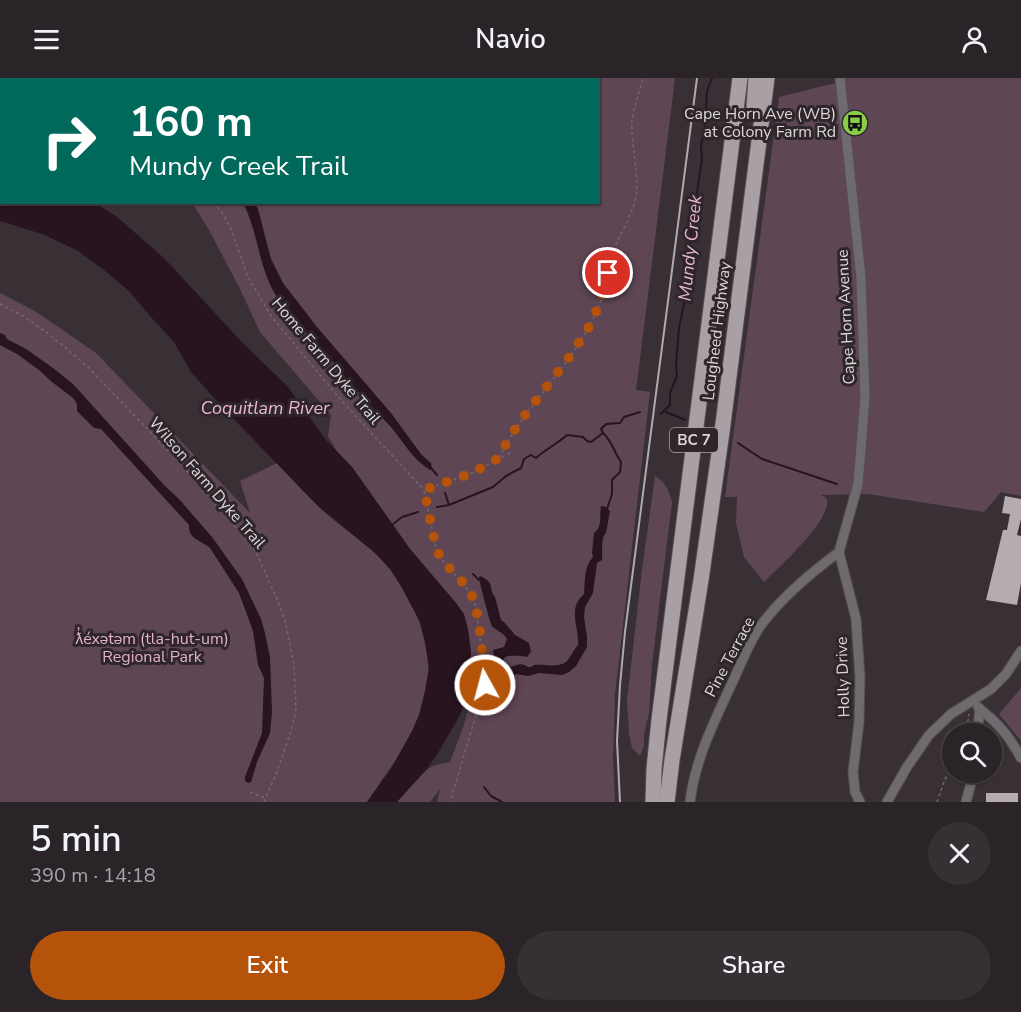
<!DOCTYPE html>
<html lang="en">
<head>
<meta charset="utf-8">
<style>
	:root { --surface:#2a2428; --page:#363034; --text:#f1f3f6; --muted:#a5a4a8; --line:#464145; --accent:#b45309 }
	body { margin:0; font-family:"Nunito Sans",sans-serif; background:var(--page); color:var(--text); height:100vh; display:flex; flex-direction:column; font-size:22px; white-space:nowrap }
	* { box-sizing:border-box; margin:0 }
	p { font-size:20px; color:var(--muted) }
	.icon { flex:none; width:33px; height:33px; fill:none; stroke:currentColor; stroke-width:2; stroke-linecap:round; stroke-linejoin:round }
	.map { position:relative; height:724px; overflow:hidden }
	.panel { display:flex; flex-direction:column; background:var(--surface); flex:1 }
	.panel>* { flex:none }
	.banner { position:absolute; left:0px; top:0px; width:600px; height:126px; box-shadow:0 2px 4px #0004,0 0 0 2px var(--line); background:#00695c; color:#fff; overflow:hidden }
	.tools { position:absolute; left:942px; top:645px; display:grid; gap:12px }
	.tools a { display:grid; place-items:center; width:60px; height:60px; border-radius:50%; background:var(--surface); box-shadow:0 2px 4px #0004,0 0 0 2px var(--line); font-size:30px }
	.pin { position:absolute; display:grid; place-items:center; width:51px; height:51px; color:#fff; margin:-26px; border:3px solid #fff; border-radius:50%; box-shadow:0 2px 6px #0007 }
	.me { position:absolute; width:66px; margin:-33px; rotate:353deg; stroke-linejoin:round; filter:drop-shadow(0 0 4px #0008) }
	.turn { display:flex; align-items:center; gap:21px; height:126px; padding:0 30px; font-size:27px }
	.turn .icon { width:78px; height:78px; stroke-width:2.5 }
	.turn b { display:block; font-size:42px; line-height:51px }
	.round { display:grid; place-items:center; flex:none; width:63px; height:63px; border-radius:32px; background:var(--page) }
	.summary { display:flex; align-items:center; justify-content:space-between; height:102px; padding:0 30px }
	h1 { font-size:36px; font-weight:600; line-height:45px }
	.primary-button { display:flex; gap:12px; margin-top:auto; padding:12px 30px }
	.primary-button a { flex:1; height:69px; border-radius:36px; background:var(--accent); color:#fff; font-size:24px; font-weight:600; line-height:69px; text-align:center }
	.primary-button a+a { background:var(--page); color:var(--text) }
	header { display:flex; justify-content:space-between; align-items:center; height:78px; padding:0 30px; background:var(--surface); font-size:27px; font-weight:600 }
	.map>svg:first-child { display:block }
	.green { fill:#5f4655 }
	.water { fill:#281320 }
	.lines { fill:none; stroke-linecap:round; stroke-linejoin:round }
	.stream { stroke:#281320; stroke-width:2 }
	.building { fill:#b6abb1 }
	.street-casing { stroke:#564e53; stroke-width:11 }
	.primary-casing { stroke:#564e53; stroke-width:17 }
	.path { stroke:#70696d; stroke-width:1.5; stroke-dasharray:3 3; stroke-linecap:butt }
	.street { stroke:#6f6a6d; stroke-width:9 }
	.primary { stroke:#a9a0a5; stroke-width:15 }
	.rail { stroke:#afaaad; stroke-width:2 }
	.route { stroke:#b45309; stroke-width:10; stroke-dasharray:0 18 }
	.labels { text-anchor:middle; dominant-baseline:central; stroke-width:6; stroke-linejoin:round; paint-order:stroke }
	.shield { fill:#2e262b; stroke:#a8a2a6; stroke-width:1.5 }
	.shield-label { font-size:15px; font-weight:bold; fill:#dcd7da }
	.poi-label { font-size:16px; fill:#dcd7da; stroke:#2e262b; text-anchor:end }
	.street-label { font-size:16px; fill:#dcd7da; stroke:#2e262b }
	.park-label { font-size:16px; fill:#e2afcd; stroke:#2e262b }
	.water-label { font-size:18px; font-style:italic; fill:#e9b5d4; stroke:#2e262b }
</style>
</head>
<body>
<header><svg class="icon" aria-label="menu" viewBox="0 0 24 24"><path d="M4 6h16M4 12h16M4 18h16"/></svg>Navio<svg class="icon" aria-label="person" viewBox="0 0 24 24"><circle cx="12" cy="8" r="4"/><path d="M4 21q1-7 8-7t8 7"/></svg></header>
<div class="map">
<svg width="1021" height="724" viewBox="0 0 1021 724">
	<rect width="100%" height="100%" fill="#383035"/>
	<!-- green -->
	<g class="green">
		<path d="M0 0H675L636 312 650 314 615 616 613 681 615 724H437L440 711 430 724H397C406 714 423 690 436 687 441 685 445 686 450 684L464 647 472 615 469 583 456 525 410 471 352 389 338 375 328 358 331 337 260 254 240 211 208 150 192 125 598 124V2H2V42H0Z"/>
		<path d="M843 0H1021V418L1001 414 984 434 868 416 821 417 827 421C831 443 780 488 764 504L744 479 736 445 737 419H725L779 19 843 3Z"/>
		<path d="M0 215 35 233 96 275 250 435 240 403 277 385C290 399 303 414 318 428 335 445 357 458 375 475 404 502 427 548 428 588 429 610 421 635 412 654 399 680 382 701 367 724H0Z"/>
		<path d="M655 398C667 405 668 412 672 424L652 587 649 635 644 656V668L640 678 632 670 629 655 627 622 642 492Z"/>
		<path d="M1021 610V663L999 636Z"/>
	</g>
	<!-- water -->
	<g class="water">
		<path d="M0 103H1L2 124H93L116 138 165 181 240 262 288 309 326 362 352 389 410 471 456 525 464 536 468 551 471 573V599L467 619 460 637 438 675 426 692 397 724H367L392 689 412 653 419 637 425 613 429 589 425 565 420 544 402 510 390 491 375 475 319 429 222 329 191 294 174 264 150 238 130 214 104 192 78 173 45 157 0 143Z"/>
		<path d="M243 125H255L258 131 271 181 283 205 317 249 391 335 421 376 431 385 432 391 430 392C413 382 403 363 390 348 383 340 375 333 368 325 351 307 336 287 320 269 304 252 287 236 275 216 258 187 258 153 243 125Z"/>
		<path d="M0 255 5 257 7 261 26 271 53 290 73 306 165 408 179 421 212 459 242 501 261 541 265 555 270 579 272 634 270 655 257 684 251 704 248 705 245 703V699L262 655 264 600 258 587 253 553 239 515 210 470C201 462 188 462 189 447L101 351 94 350 77 333V326L73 320 52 304 39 292 17 276 0 267Z"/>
		<path d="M601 428 606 429 610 433 606 455C600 461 603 474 602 482L597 485 593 515 585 529 584 539 587 559V569L576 588 569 594 562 597 539 595 528 598 516 596 508 602H501L496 596 493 572 504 569 507 561C502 553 496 553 492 548 490 545 479 503 479 499L480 498C496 505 488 511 495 519L501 542 504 544 515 557 529 565 531 574 527 579C521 578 510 577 505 579L502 584 504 592C511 590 520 582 528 589H531L534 587C544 586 557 590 566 584 570 580 574 571 578 567 579 547 567 531 584 516 585 502 584 489 593 479L592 475 594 455C603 449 599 437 601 428Z"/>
	</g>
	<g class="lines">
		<!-- stream -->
		<g class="stream">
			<path d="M666 334 685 342"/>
			<path d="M661 336 670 327V315L677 298 676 287 679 250 686 216V189L702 81 701 68 705 49 707 13 712 0"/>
			<path d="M603 355C612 363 614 374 621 384L620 394 612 402V416L607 431"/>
			<path d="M738 365 762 381 837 406"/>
			<path d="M431 390 437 397"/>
			<path d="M445 415 449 427"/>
			<path d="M437 429 449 427 493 409 506 398 521 390 524 381 531 377 536 380C546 371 557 366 567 357L583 359 587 363 591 364 603 355 601 351 606 346 620 345 624 339 640 334"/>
			<path d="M392 447 402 439 418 434"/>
			<path d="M473 496 479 502"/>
			<path d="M484 709 491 718 502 724"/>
		</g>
	</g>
	<!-- building -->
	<g class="building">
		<path d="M1005 418 1021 421V441L1017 457 1021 458V505L1017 527 986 522 1003 452H1007L1010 436 1002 435Z"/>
		<rect x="986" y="715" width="32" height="9"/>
	</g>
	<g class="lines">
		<!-- street casing -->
		<g class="street-casing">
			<g id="street">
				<path d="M840 0 861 200 865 320 858 406 839 474 856 541 860 599 859 644 853 694 855 714 860 724"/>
				<path d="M980 631C999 646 1009 658 1021 680"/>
				<path d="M977 656 980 631 978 629"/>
				<path d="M690 724C695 681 715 642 733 603 742 584 749 563 762 546 782 519 812 494 839 474"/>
				<path d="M887 724 907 689 929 657 951 636 991 611 1006 596 1021 573"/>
				<path d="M966 724 974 694"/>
			</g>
		</g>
		<!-- primary casing -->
		<g class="primary-casing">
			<g id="primary">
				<path d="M754 29 756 0"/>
				<path d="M653 724 654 691 659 642 740 0"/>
				<path d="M667 724 672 682 701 502 722 354 767 0"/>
			</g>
		</g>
		<!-- path -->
		<g class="path">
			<path d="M0 31H2"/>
			<path d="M214 124 223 136 231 151 247 197 271 238 341 322 424 412"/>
			<path d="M0 226 23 238 49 256 87 288 181 386 255 472 278 523 285 543 294 586 296 632 291 653 278 691 264 724"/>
			<path d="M499 380C523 331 565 294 591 245 600 229 605 211 609 194 610 186 611 178 614 171 621 153 633 137 636 117 639 93 631 68 632 44 633 29 640 15 643 0"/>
			<path d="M425 412 472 395 512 374"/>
			<path d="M424 413 436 470 443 483 468 512 474 522 477 534 485 607 450 724"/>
			<path d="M966 656 969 636"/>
			<path d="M250 714 265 720"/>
			<path d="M937 724 944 704 952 685"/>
		</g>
		<!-- street -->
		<use href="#street" class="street"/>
		<!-- primary -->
		<use href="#primary" class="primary"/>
		<!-- rail -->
		<path class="rail" d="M620 724 617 663 620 607 625 554 697 0"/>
	</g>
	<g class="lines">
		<!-- route -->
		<path class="route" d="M485 607C482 582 481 534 470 514 460 498 443 488 436 470L424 412 472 395 499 380 508 362 522 341 571 277 592 244 601 221 608 195"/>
	</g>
	<!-- icons -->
	<defs>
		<g id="bus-disc" transform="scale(1.35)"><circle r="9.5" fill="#8ace47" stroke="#2e262b"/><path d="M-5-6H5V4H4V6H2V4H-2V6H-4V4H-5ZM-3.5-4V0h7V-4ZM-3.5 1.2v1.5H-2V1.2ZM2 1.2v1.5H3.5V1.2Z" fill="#111"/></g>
	</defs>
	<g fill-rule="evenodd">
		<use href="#bus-disc" x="855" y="45"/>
	</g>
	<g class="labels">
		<!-- shield labels -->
		<rect class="shield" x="670" y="350" width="48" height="24" rx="4.5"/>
		<g class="shield-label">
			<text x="694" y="362">BC 7</text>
		</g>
		<!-- poi labels -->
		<g class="poi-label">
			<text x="836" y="36">Cape Horn Ave (WB)<tspan x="836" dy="18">at Colony Farm Rd</tspan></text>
		</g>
		<!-- street labels -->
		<g class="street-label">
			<text transform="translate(846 239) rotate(-93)">Cape Horn Avenue</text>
			<text transform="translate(717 253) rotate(-83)">Lougheed Highway</text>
			<text transform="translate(326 283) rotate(50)">Home Farm Dyke Trail</text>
			<text transform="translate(207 405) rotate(49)">Wilson Farm Dyke Trail</text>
			<text transform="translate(730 579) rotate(-62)">Pine Terrace</text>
			<text transform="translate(843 599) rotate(-92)">Holly Drive</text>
		</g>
		<!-- park labels -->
		<g class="park-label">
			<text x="152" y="561">ƛ̓éxətəm (tla-hut-um)<tspan x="152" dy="18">Regional Park</tspan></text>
		</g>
		<!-- water labels -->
		<g class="water-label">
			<text transform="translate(690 170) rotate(-84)">Mundy Creek</text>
			<text x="265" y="330">Coquitlam River</text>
		</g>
	</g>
</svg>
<div class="tools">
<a><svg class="icon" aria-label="search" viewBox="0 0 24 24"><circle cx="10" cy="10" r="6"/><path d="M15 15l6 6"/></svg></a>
</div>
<div class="pin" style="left:608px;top:195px;background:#d93025"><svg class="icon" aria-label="arrive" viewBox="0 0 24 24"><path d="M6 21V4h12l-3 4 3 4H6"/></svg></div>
<svg class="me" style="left:485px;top:607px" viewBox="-20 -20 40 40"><circle r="17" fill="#b45309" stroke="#fff" stroke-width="3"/><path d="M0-11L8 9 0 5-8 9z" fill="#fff"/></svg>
<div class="banner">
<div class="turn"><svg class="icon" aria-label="right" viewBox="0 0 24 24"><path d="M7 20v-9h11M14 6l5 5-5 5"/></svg><div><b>160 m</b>Mundy Creek Trail</div></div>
</div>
</div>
<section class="panel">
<div class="summary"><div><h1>5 min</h1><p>390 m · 14:18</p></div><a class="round"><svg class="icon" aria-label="close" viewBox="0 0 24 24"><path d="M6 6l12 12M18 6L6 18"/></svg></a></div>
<div class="primary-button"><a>Exit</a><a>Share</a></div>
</section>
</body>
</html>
